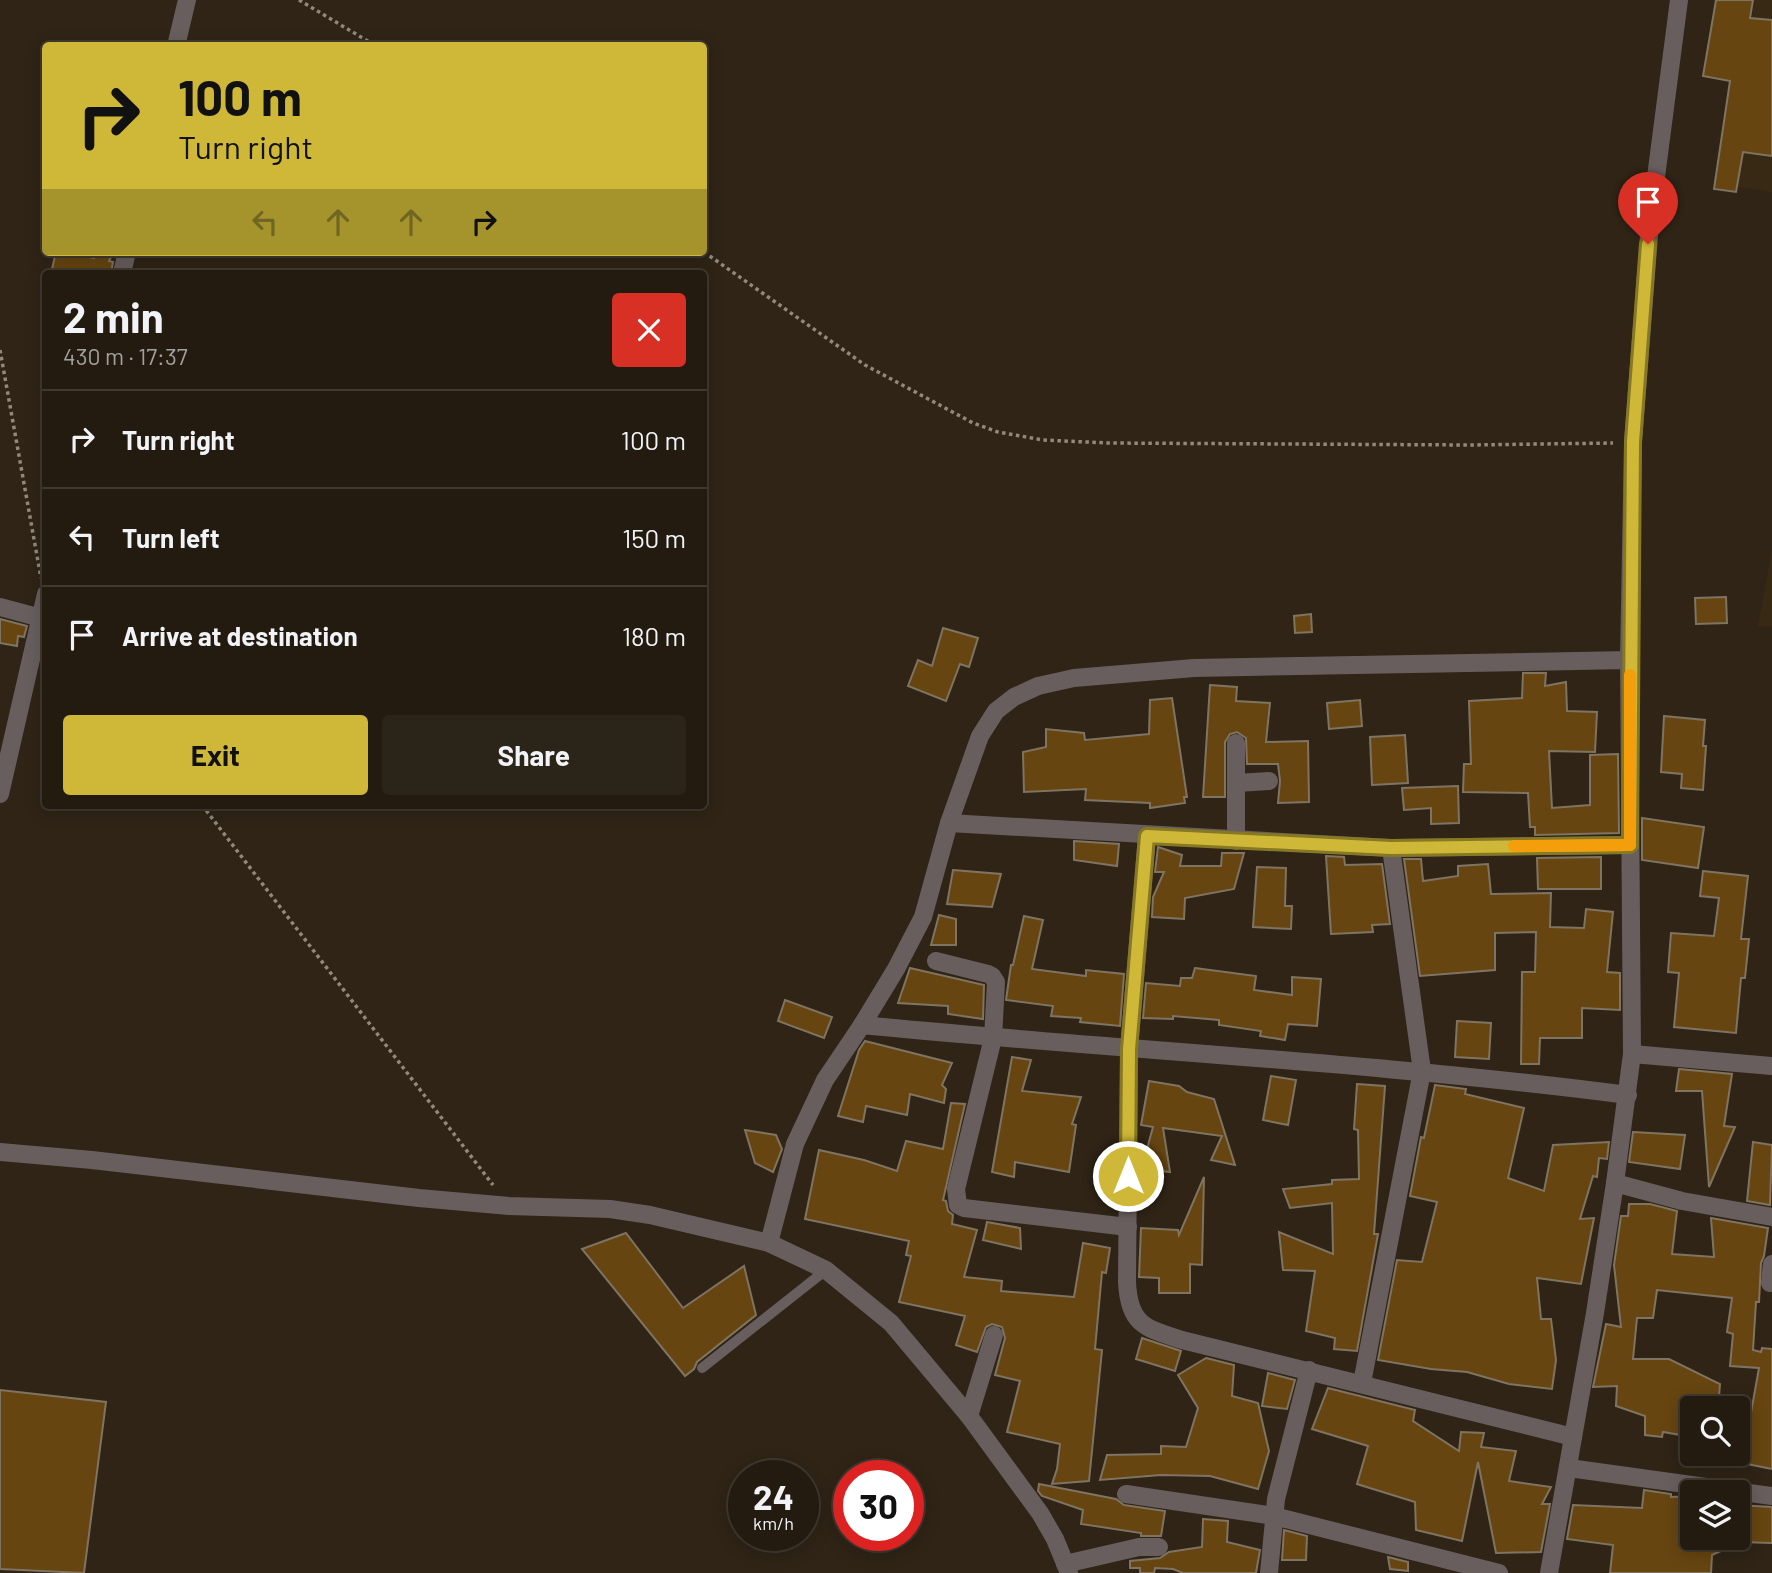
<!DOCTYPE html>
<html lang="en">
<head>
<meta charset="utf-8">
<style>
	:root { --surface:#231b10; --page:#2b2419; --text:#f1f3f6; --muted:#a3a19f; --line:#403930; --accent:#cfb837 }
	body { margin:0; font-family:Barlow,sans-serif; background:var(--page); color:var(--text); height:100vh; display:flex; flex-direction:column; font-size:26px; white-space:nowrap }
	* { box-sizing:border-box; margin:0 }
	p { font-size:23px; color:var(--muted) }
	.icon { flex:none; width:38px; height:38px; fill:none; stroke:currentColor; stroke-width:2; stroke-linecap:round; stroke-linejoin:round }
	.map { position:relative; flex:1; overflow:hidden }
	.drawer { position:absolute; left:42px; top:270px; width:665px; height:539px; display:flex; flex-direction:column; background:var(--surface); border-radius:7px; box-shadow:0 4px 18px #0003,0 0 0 2px var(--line) }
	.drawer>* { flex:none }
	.banner { position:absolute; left:42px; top:42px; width:665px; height:214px; border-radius:7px; box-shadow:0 4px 18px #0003,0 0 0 2px var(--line); background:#cfb837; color:#111; overflow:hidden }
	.fabs { position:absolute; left:1680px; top:1396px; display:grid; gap:14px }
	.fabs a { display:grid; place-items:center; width:70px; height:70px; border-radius:7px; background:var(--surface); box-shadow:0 4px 18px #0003,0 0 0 2px var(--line); font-size:35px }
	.speed { position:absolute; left:728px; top:1460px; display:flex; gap:14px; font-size:35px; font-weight:700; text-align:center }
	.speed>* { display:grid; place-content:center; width:91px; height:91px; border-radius:50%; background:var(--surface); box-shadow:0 4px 18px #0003,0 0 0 2px var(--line); line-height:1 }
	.speed small { font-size:18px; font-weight:400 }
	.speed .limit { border:10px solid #d22; background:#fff; color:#111 }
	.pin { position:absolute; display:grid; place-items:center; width:60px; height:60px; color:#fff; margin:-72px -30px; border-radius:50% 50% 50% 0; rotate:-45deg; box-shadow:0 0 7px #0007 }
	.pin .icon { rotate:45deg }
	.me { position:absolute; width:77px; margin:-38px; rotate:0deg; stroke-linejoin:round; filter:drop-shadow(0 0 5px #0008) }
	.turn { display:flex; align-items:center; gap:24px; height:147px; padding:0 21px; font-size:32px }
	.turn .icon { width:91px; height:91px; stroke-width:2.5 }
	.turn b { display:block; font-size:49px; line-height:60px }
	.lanes { display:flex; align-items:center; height:66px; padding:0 21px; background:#0003; justify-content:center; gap:35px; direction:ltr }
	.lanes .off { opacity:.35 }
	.round { display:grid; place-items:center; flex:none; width:74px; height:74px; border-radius:7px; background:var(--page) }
	.overview { display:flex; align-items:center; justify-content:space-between; height:119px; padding:0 21px }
	h1 { font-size:42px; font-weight:700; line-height:52px }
	.action { display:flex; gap:14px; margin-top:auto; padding:14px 21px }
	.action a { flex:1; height:80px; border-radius:7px; background:var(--accent); color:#111; font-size:28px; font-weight:700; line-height:80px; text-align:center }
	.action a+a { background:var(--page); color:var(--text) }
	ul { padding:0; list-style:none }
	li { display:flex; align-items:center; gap:21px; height:98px; padding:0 21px; border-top:2px solid var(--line) }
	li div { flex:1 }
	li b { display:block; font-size:26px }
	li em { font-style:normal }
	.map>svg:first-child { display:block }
	.built { fill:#382915 }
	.building { fill:#664510; stroke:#7f7362; stroke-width:2 }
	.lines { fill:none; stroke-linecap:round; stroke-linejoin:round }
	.path { stroke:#92897d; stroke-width:3.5; stroke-dasharray:3.5 3.5; stroke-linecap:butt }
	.lane { stroke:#685e5e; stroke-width:10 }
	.street { stroke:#685e5e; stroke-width:18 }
	.route-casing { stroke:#877824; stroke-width:18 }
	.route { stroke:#cfb837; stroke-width:12 }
	.slow { stroke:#f59e0b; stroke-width:12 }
</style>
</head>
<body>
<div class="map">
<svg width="1772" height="1573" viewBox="0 0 1772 1573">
	<rect width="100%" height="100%" fill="#2f2416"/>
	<!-- built -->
	<g class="built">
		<path d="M1754 0H1772V192L1731 186Z"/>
		<path d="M1772 549V627L1758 626Z"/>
	</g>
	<!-- building -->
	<g class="building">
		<path d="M1716 0H1753L1750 18 1772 20V156L1743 152 1736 192 1714 189 1730 81 1703 76Z"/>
		<path d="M56 252H70L94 258 95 253 111 257 109 261 113 262 111 273H51Z"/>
		<path d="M1726 597 1727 623 1696 624 1695 598Z"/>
		<path d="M1311 614 1312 632 1295 633 1294 616Z"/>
		<path d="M0 619 27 626 24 637 18 636 17 646 0 643Z"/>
		<path d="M943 628 978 638 969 667 960 664 946 701 908 686 918 660 932 666Z"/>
		<path d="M1523 673H1546L1545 686 1566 682 1567 711 1597 712 1595 752 1549 751 1552 808 1590 805V755L1618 754 1619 833 1535 835V827H1530L1528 793 1463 792 1464 764H1471L1469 701 1522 698Z"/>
		<path d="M1210 685 1237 687 1236 701 1270 703 1266 742 1308 741 1309 802 1278 803 1280 781 1278 764H1247L1246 738 1237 732 1230 734 1225 742V797H1203Z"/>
		<path d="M1172 698 1187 797H1184L1185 803 1150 808V803L1085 800 1086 789 1024 792 1023 752 1046 747V729L1084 733 1085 740 1149 734 1150 700Z"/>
		<path d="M1360 700 1362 726 1329 729 1327 703Z"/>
		<path d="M1664 716 1705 720 1703 746H1706L1703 790 1681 788 1682 774 1661 772Z"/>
		<path d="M1405 735 1408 783 1372 785 1370 737Z"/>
		<path d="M1458 786 1459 823 1431 824V808L1404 810 1402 788Z"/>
		<path d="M1642 818 1704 827 1698 868 1642 860Z"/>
		<path d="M1074 841 1119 844 1117 866 1074 860Z"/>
		<path d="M1158 847 1182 855 1180 866H1221L1222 853H1244L1234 889 1185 898 1184 919 1152 917 1153 897 1164 872H1155Z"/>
		<path d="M1326 856 1344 857 1345 865 1382 864 1390 924 1372 925 1373 932 1331 934Z"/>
		<path d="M1601 857V889H1538L1537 858Z"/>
		<path d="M1404 859H1421L1423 881 1458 876V866L1488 864 1491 894 1551 893 1550 927 1584 928 1586 909 1613 912 1607 972 1620 973V1010L1582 1008V1038H1540L1539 1064H1521L1522 972H1535L1536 932 1495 933V970L1420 976Z"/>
		<path d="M1257 867 1286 868 1285 906H1292L1291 929 1253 927Z"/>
		<path d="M953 870 1001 874 992 907 947 904Z"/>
		<path d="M1703 871 1748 876 1741 939H1749L1745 978H1741L1736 1033 1674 1027 1679 973 1668 972 1671 933 1714 936 1719 898 1700 896Z"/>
		<path d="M939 915 956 919V945H931Z"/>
		<path d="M1024 916 1043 920 1032 969 1086 976V970L1124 974 1120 1026 1080 1022 1081 1018 1051 1016 1053 1006 1006 1000 1011 965H1013Z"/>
		<path d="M910 968 984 985 983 1019 948 1014V1006L898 1003Z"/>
		<path d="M1195 968 1256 976 1254 990 1292 995V977L1321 979 1317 1026 1288 1024 1285 1040 1260 1036 1261 1031 1219 1025V1020L1173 1016V1019L1143 1018 1146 983 1180 986 1181 978H1192Z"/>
		<path d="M785 1000 832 1017 824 1038 778 1021Z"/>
		<path d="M1457 1021 1491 1023 1489 1059 1455 1057Z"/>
		<path d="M865 1041 952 1063 942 1085 946 1089 944 1103 910 1094 907 1115 866 1106 863 1122 838 1116 859 1050Z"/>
		<path d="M1012 1057 1031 1060 1022 1091 1081 1097 1072 1124 1076 1125 1069 1172 1015 1162 1014 1177 992 1172Z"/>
		<path d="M1679 1069 1732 1074 1724 1126 1735 1127 1709 1187 1702 1091H1676Z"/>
		<path d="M1271 1076 1296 1080 1288 1125 1263 1120Z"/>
		<path d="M1149 1081 1179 1086 1187 1092 1214 1099 1235 1165 1211 1160 1222 1136 1163 1128 1170 1172 1144 1169 1145 1156 1153 1127 1141 1125Z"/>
		<path d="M1357 1084 1385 1086 1374 1234H1378L1357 1351 1334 1349 1335 1338 1306 1331 1315 1271 1283 1270 1279 1232 1333 1254 1332 1203 1290 1208 1283 1189 1332 1184V1180L1359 1179 1358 1130 1354 1129Z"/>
		<path d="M1435 1085 1466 1089 1465 1094 1524 1108 1508 1178 1544 1191 1553 1145 1609 1142 1607 1159 1599 1158 1597 1177 1593 1176 1580 1219 1594 1218 1581 1284 1537 1278 1541 1319H1551L1556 1360 1552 1389 1509 1384 1467 1372 1431 1369 1378 1360 1397 1260 1422 1262 1437 1202 1410 1196 1421 1137 1424 1138Z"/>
		<path d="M951 1103 965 1104 943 1200 946 1201 948 1211 953 1215 952 1224 977 1230 964 1277 1002 1281 1001 1291 1074 1297 1083 1243 1110 1248 1106 1273 1102 1272 1095 1349 1102 1350 1089 1481 1052 1484 1057 1469 1060 1444 1007 1432 1020 1381 995 1375 1005 1338 1002 1327 992 1324 986 1327 977 1352 956 1345 965 1316 899 1302 911 1256 906 1255 909 1241 805 1219 819 1150 864 1160 897 1171 906 1141 943 1149Z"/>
		<path d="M745 1130 776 1135 782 1149 773 1172 755 1163Z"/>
		<path d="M1633 1132 1685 1135 1680 1169 1629 1162Z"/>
		<path d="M1753 1142 1772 1145 1770 1205 1747 1201Z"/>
		<path d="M1204 1177 1202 1265 1190 1264V1293H1159V1278L1139 1277 1141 1228 1178 1230 1179 1235Z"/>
		<path d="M1629 1204H1650L1677 1211 1672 1254 1714 1257 1711 1218 1768 1228 1764 1256 1761 1263 1759 1302H1756L1753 1350 1761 1352 1762 1348 1772 1349V1469L1742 1463 1759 1368 1730 1366 1733 1334 1727 1332 1732 1298 1657 1290 1653 1318H1637L1633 1359H1669L1720 1384 1718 1409H1692V1437L1663 1432 1662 1437 1645 1435V1416L1616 1406 1617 1386 1593 1387 1606 1324 1621 1327 1614 1265 1621 1216H1628Z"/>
		<path d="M987 1222 1020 1228 1021 1249 983 1240Z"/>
		<path d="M626 1233 683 1308 744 1266 756 1315 697 1362 694 1369 685 1376 582 1249Z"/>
		<path d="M1142 1338 1181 1351 1175 1371 1136 1359Z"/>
		<path d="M1206 1358 1234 1365 1232 1396 1258 1403 1269 1451 1258 1489 1210 1476 1161 1475 1100 1480 1107 1455 1161 1454V1446L1186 1447 1198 1408 1178 1375Z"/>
		<path d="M1268 1373 1295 1380 1287 1409 1262 1406Z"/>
		<path d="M1328 1388 1415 1410 1413 1421 1459 1451 1461 1432 1484 1433 1481 1447 1516 1451 1509 1481 1551 1487 1542 1504H1550L1541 1552 1496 1553 1478 1462 1462 1541 1416 1530 1415 1502 1357 1484 1368 1446 1312 1429Z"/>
		<path d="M0 1390 106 1402 84 1573 0 1569Z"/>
		<path d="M1039 1484 1116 1499 1124 1505 1165 1511 1161 1536H1141V1533L1081 1524 1083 1510 1042 1496 1038 1491Z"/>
		<path d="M1644 1490 1671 1494V1497L1692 1496V1538H1738V1505L1772 1507V1543L1740 1542 1712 1555 1711 1573H1610L1613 1545 1567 1539 1573 1505 1642 1508Z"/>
		<path d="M1203 1519 1228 1521 1227 1542 1260 1550 1256 1573H1183L1173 1569 1155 1568 1154 1573H1140V1568H1130V1561L1160 1558 1169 1552 1202 1547Z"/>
		<path d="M1284 1530 1307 1536 1306 1560H1282Z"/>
		<path d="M1388 1557 1408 1562V1571L1390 1569Z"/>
	</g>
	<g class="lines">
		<!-- path -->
		<g class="path">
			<path d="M299 0 376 46"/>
			<path d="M704 252 865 365 973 423 998 432 1043 440 1108 443 1470 445 1613 443"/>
			<path d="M0 350 41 578"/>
			<path d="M202 805 493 1185"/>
		</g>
		<!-- lane -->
		<path class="lane" d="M702 1368 826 1270"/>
		<!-- street -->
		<g class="street">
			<path d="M176 46 187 0"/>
			<path d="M122 273 127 252"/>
			<path d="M0 607 41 618"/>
			<path d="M1237 783 1269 781"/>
			<path d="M0 794 46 594"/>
			<path d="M949 823 1391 848 1630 845"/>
			<path d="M1147 836 1129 1049 1127 1282C1129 1325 1145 1328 1182 1340L1573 1437"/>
			<path d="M1236 841V743"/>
			<path d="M936 961 988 974 992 976 996 982 993 1038 956 1189 958 1205 964 1208 1128 1227"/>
			<path d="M862 1025 896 969 923 917 949 823 980 736 996 711 1014 697 1038 686 1074 678 1194 668 1629 660"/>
			<path d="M1632 1054 1772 1066"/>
			<path d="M0 1152 92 1160 419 1198 509 1206 610 1209 650 1215 769 1243 826 1270 891 1323 969 1416 1040 1513 1055 1539 1069 1573"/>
			<path d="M1615 1183 1682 1201 1772 1217"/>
			<path d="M769 1243 795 1144 825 1080 862 1025C1117 1050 1373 1062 1628 1095"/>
			<path d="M1770 1283 1772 1264"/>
			<path d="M1362 1383 1422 1071 1391 848"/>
			<path d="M969 1416 994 1335"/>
			<path d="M1569 1468 1772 1496"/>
			<path d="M1126 1494 1274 1516 1499 1573"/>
			<path d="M1065 1564 1139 1547H1159"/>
			<path d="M1269 1573 1276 1499 1309 1370"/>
			<path d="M1549 1573 1595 1313 1615 1183 1632 1054 1629 660 1633 442 1650 223 1679 0"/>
		</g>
	</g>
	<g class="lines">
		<!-- route casing -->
		<g class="route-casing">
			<path id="route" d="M1128 1176 1129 1049 1147 836 1391 848 1630 845 1633 442 1648 244"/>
		</g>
		<!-- route -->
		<use href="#route" class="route"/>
		<!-- slow -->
		<path class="slow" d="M1514 846 1630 845V675"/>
	</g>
</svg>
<div class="fabs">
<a><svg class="icon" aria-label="search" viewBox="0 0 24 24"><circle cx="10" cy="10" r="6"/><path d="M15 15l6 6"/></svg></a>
<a><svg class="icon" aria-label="layers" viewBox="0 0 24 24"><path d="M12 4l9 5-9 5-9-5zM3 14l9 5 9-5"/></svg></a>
</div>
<div class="speed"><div>24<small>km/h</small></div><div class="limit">30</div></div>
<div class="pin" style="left:1648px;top:244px;background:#d93025"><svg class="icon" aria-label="arrive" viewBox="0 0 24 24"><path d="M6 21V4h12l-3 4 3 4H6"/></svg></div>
<svg class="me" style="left:1128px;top:1176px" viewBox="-20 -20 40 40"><circle r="17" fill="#cfb837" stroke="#fff" stroke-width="3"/><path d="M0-11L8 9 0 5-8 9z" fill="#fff"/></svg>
<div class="banner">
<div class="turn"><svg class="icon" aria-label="right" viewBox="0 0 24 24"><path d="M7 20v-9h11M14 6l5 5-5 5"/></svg><div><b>100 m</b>Turn right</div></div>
<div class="lanes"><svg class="icon off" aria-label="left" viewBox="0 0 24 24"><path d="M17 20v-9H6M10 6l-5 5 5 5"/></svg><svg class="icon off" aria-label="ahead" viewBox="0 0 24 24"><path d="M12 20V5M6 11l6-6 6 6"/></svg><svg class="icon off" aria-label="ahead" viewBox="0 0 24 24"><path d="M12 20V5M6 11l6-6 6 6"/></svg><svg class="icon" aria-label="right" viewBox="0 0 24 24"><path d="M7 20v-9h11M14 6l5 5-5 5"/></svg></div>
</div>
<section class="drawer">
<div class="overview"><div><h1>2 min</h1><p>430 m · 17:37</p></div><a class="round" style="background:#d93025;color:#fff"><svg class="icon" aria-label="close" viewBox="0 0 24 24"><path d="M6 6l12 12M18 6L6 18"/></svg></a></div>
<ul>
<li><svg class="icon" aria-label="right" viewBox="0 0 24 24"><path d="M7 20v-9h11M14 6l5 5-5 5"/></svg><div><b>Turn right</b></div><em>100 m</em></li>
<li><svg class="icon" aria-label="left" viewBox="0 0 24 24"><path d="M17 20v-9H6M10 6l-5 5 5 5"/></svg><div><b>Turn left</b></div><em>150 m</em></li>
<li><svg class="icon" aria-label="arrive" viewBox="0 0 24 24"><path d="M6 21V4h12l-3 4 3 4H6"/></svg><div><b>Arrive at destination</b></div><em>180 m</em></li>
</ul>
<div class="action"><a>Exit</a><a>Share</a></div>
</section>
</div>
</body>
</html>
